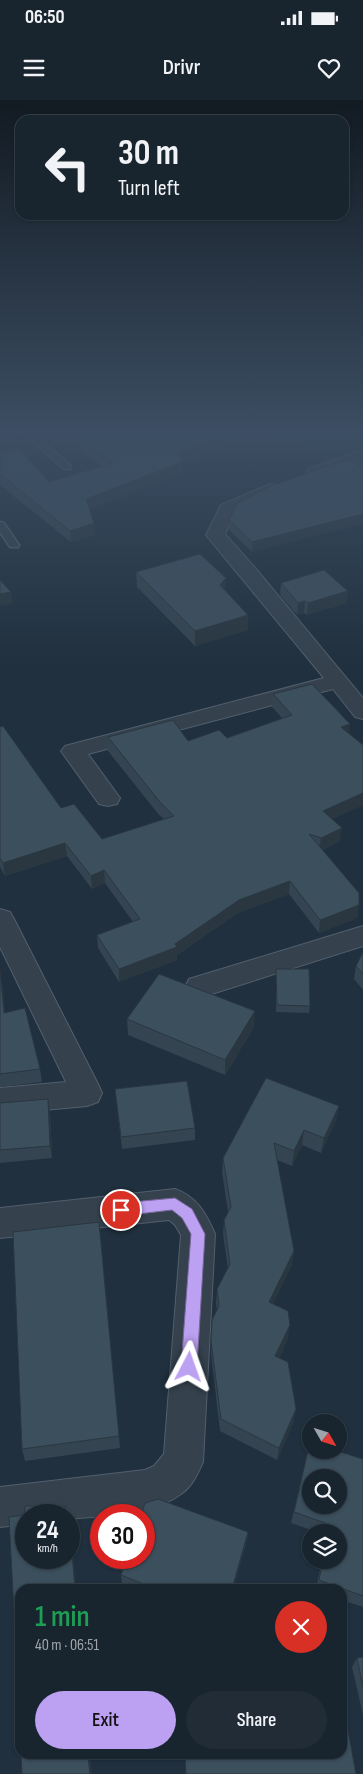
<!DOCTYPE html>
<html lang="en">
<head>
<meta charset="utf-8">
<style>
	:root { --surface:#18242e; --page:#212c36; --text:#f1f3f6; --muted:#9fa4aa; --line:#36414a; --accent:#bca0f2 }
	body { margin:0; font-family:"Sofia Sans Condensed",sans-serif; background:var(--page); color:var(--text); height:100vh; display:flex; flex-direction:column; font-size:19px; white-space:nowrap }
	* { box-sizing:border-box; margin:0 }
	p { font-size:16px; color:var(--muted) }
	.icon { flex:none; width:28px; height:28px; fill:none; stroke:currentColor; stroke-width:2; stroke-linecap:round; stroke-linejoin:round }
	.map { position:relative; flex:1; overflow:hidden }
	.sheet { position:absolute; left:15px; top:1484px; width:332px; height:175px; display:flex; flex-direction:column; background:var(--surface); border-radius:15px; box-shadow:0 1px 4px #0004,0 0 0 1px var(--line) }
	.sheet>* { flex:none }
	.top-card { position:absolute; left:15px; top:15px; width:334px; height:105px; border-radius:15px; box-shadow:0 1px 4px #0004,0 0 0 1px var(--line); background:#18242e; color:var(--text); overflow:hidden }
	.needle { width:32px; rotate:129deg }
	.fabs { position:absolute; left:302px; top:1314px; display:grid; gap:10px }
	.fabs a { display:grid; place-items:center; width:45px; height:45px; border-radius:50%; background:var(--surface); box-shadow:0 1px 4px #0004,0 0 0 1px var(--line); font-size:25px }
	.speed { position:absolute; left:15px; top:1404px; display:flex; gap:10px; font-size:25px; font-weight:700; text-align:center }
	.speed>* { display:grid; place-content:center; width:65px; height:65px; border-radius:50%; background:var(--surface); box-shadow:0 1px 4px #0004,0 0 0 1px var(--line); line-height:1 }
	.speed small { font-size:12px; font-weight:400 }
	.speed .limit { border:8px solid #d22; background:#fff; color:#111 }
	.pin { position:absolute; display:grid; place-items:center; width:42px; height:42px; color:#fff; margin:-21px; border:2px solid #fff; border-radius:50%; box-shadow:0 1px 5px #0007 }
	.me { position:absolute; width:55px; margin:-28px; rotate:4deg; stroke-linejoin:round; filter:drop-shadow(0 0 4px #0008) }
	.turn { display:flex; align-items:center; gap:18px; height:105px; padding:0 20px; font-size:22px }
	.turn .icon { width:65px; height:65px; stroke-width:2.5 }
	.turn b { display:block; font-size:35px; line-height:42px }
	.round { display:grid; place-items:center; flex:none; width:52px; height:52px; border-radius:26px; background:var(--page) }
	.head { display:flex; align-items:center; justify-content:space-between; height:85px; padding:0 20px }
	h1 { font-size:30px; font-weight:600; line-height:38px; color:#1e9e55 }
	.cta { display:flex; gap:10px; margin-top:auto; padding:10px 20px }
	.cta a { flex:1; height:58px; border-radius:30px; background:var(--accent); color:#111; font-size:20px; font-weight:600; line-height:58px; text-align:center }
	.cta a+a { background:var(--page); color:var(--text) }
	.status { display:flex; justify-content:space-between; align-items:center; height:35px; padding:0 25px; background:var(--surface); direction:ltr }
	.status svg { height:14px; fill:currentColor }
	header { display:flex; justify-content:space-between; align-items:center; height:65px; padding:0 20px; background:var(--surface); font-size:22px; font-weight:600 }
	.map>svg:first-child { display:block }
	.green { fill:#233e3f }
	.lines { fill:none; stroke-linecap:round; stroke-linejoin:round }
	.service-casing { stroke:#535f6c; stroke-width:3 }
	.minor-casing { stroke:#535f6c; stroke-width:2 }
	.service { fill:#35424e; fill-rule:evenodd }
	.minor { fill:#35424e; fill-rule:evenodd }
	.wall { fill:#344450 }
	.shaded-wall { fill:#2a3741 }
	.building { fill:#3c4f5d; stroke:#2a3741; fill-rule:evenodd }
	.route { fill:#bca0f2; stroke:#7a689d }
</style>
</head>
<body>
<div class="status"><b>06:50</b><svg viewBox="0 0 49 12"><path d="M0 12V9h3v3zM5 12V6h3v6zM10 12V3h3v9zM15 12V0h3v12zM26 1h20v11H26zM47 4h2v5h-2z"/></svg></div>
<header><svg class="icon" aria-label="menu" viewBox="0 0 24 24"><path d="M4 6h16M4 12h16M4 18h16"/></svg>Drivr<svg class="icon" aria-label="heart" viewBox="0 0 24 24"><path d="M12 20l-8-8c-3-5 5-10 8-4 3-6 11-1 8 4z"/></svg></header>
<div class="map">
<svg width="363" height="1674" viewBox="0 0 363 1674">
	<rect width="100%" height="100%" fill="#20303e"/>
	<!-- green -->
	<path class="green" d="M301 330H363V352L332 363 281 336Z"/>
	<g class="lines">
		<!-- service casing -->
		<g class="service-casing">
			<g id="service">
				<path d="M20 330H29L70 365V369H64Z"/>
				<path d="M0 422 4 423 19 445 18 447H10L0 432Z"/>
			</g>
		</g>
		<!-- minor casing -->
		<g class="minor-casing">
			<g id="minor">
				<path d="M363 350V361L315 378 309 377 306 373 309 369Z"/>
				<path d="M270 384 276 385 279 389 276 393 235 412 225 434 256 469 363 598V619L355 617 333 589 88 654 120 698 117 704 108 706 99 704 61 651 65 646 324 578 206 435 221 405Z"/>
				<path d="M0 809 10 812 14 819 98 984 102 993 98 1002 87 1006 0 1014V988L66 982 0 847Z"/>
				<path d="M363 826V846L199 898 189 895 185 887 189 879Z"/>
				<path d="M175 1089C197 1097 206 1113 215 1134L203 1362C198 1373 192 1387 181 1394 151 1417 105 1415 69 1419V1415H26V1424L0 1427V1387L145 1370 154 1366 164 1354 181 1135 175 1125 169 1120 0 1138V1108Z"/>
			</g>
		</g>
		<!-- service -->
		<use href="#service" class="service"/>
		<!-- minor -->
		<use href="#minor" class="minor"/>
	</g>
	<!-- wall -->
	<g class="wall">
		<path d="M244 330V341L182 362V373L89 409 95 435 71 442 0 385V352L49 382 102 366 80 350 79 339Z"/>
		<path d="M271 386 252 452 229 430V420Z"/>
		<path d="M136 472 225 491 248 515V530L195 546 137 487Z"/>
		<path d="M281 483 347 503 307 515 304 513 297 515 280 495Z"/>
		<path d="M273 594 349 634 363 705 332 719 340 741 322 750 359 805 357 818 319 833 289 794 238 813 177 855V860L119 882 98 848 97 835 133 822 105 783 92 789 67 756 5 776 0 767V627L61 708 102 739 164 719 159 715 108 651V637L188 641 227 638 282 618 272 607Z"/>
		<path d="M363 852V890L354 879 356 866Z"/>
		<path d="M276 869 310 906 309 913 276 912Z"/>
		<path d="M0 870 2 883 5 913 40 969 42 982 0 987Z"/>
		<path d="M127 919 254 927 225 975 128 935Z"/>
		<path d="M115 989 195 1028V1040L122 1049Z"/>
		<path d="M0 1003 50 1011 52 1058 0 1063Z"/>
		<path d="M339 1006 336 1020 321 1053 302 1045 292 1066 277 1060 292 1164 273 1204 288 1238 279 1258 294 1321 277 1360 220 1331 211 1253 212 1220 217 1210 216 1203 217 1189 228 1169 223 1134 224 1120 228 1112 222 1072 223 1058Z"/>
		<path d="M99 1122 120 1348 25 1361 22 1349Z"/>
		<path d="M310 1342 363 1359V1507L342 1500V1489H316L322 1460H339V1432H317L291 1423Z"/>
		<path d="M248 1432 247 1440 233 1489H137L122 1483 121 1475Z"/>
		<path d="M363 1557V1615L352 1567 357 1558Z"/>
	</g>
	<!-- shaded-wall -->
	<g class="shaded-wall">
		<path d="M244 330V341L182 362V373L86 410V399L178 352Z"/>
		<path d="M363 414V424L252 452V442Z"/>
		<path d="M94 423 95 435 71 442 70 431Z"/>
		<path d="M226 478 225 493 220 485Z"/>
		<path d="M348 491 347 503 307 515 308 503Z"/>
		<path d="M11 492 13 503 0 506V494Z"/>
		<path d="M305 501 304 513 297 515 298 503Z"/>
		<path d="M248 515V530L195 546V531Z"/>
		<path d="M350 624 349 637 341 627Z"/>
		<path d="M363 693V705L321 725 323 711Z"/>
		<path d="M342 728 340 741 319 751 321 738Z"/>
		<path d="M65 743 67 756 5 776 3 763Z"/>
		<path d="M104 770 105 783 92 789 91 776Z"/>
		<path d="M290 781 289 794 238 813 177 855V860L119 882V869L175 844 239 800Z"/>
		<path d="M359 805 357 818 319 833 320 820Z"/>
		<path d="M0 870 2 883 6 926 4 913Z"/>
		<path d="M255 911 254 927 225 975V960Z"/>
		<path d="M48 999 50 1011 52 1058 50 1046Z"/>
		<path d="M339 1006 336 1020 321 1053 324 1038Z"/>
		<path d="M304 1030 302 1045 292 1066 294 1051Z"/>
		<path d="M294 1151 292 1164 268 1215 269 1202Z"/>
		<path d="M290 1225 288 1238 274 1268 275 1256Z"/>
		<path d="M296 1309 294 1321 277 1360 279 1348Z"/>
		<path d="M68 1410 71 1421 76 1489H75Z"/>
		<path d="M248 1432 247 1440 233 1489H232Z"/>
		<path d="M88 1654H90L92 1674H90Z"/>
	</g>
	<!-- building -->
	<g class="building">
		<path d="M108 330H244L178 352 182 362 86 399 94 423 70 431 0 374V352L19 348 49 382 113 363 79 339Z"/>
		<path d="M348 359 358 365 363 363V414L252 442 229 420 237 403 271 386Z"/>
		<path d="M200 454 226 478 220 485 248 515 195 531 136 472Z"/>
		<path d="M324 470 348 491 308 503 305 501 298 503 281 483Z"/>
		<path d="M0 480 11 492 0 494Z"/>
		<path d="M312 584 350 624 341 627 363 645V693L323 711 342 728 321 738 309 734 359 793V805L320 820 290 781 239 800 175 844 177 847 119 869 97 835 140 819 104 770 91 776 65 743 3 763 0 758V627L3 626 61 708 74 704 102 739 174 716 159 701 108 637 173 620 188 641 219 630 227 638 292 615 273 594Z"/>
		<path d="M363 852V874L356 866Z"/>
		<path d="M276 869H309L310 906 277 905Z"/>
		<path d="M0 870 4 913 25 908 40 969 0 974Z"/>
		<path d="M159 874 255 911 225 960 127 919Z"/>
		<path d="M266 978 339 1006 324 1038 304 1030 294 1051 274 1043 294 1151 269 1202 288 1211 290 1225 275 1256 288 1262 296 1309 279 1348 221 1319 211 1241 212 1220 219 1206 217 1189 230 1164 224 1120 231 1107 223 1058Z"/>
		<path d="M187 981 195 1028 121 1037 115 989Z"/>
		<path d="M48 999 50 1046 0 1050V1003Z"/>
		<path d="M99 1122 119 1336 22 1349 13 1132Z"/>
		<path d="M310 1342 311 1343V1350H334L363 1359V1496L319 1480 323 1460H339V1432H329L331 1425 294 1412ZM311 1378H339V1405H311Z"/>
		<path d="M158 1399 248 1432 232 1489H156L121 1475 127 1458H144V1415H141L145 1403Z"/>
		<path d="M25 1406H65V1410H68L69 1415H26V1458H69V1416L75 1489H20V1627L9 1417 24 1415Z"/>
		<path d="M363 1557V1587L357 1558Z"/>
		<path d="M346 1619 356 1674H186L185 1654H342V1620Z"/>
		<path d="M21 1654H88L90 1674H22Z"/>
	</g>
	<!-- sky -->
	<linearGradient id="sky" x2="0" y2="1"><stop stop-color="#121a22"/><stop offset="0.59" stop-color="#3c4e63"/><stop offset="1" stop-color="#3c4e63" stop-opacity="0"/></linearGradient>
	<rect width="363" height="564" fill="url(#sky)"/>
	<!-- route -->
	<path class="route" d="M175 1098 192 1109 205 1134 197 1267 194 1273 189 1275 184 1273 181 1267 191 1134 182 1118 172 1110 121 1116 116 1114 114 1110 116 1105 121 1103Z"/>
</svg>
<div class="fabs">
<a><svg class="needle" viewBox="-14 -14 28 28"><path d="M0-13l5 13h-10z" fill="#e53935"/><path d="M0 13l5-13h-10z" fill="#9fa4aa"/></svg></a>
<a><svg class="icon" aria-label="search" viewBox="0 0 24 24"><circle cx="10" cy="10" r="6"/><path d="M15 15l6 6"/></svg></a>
<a><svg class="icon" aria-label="layers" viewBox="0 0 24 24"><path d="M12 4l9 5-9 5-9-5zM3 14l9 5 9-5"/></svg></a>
</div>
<div class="speed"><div>24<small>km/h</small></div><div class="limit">30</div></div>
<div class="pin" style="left:121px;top:1110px;background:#d93025"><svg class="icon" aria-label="arrive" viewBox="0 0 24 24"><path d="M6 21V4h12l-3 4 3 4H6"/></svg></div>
<svg class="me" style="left:189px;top:1267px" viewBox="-20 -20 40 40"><path d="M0-17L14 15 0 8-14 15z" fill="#bca0f2" stroke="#fff" stroke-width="4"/></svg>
<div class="top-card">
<div class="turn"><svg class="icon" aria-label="left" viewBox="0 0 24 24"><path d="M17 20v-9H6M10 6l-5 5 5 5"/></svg><div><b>30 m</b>Turn left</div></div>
</div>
<section class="sheet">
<div class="head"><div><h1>1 min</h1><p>40 m · 06:51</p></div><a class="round" style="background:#d93025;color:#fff"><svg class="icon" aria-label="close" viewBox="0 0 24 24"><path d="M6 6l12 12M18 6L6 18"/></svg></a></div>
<div class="cta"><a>Exit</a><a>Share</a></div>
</section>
</div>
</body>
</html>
